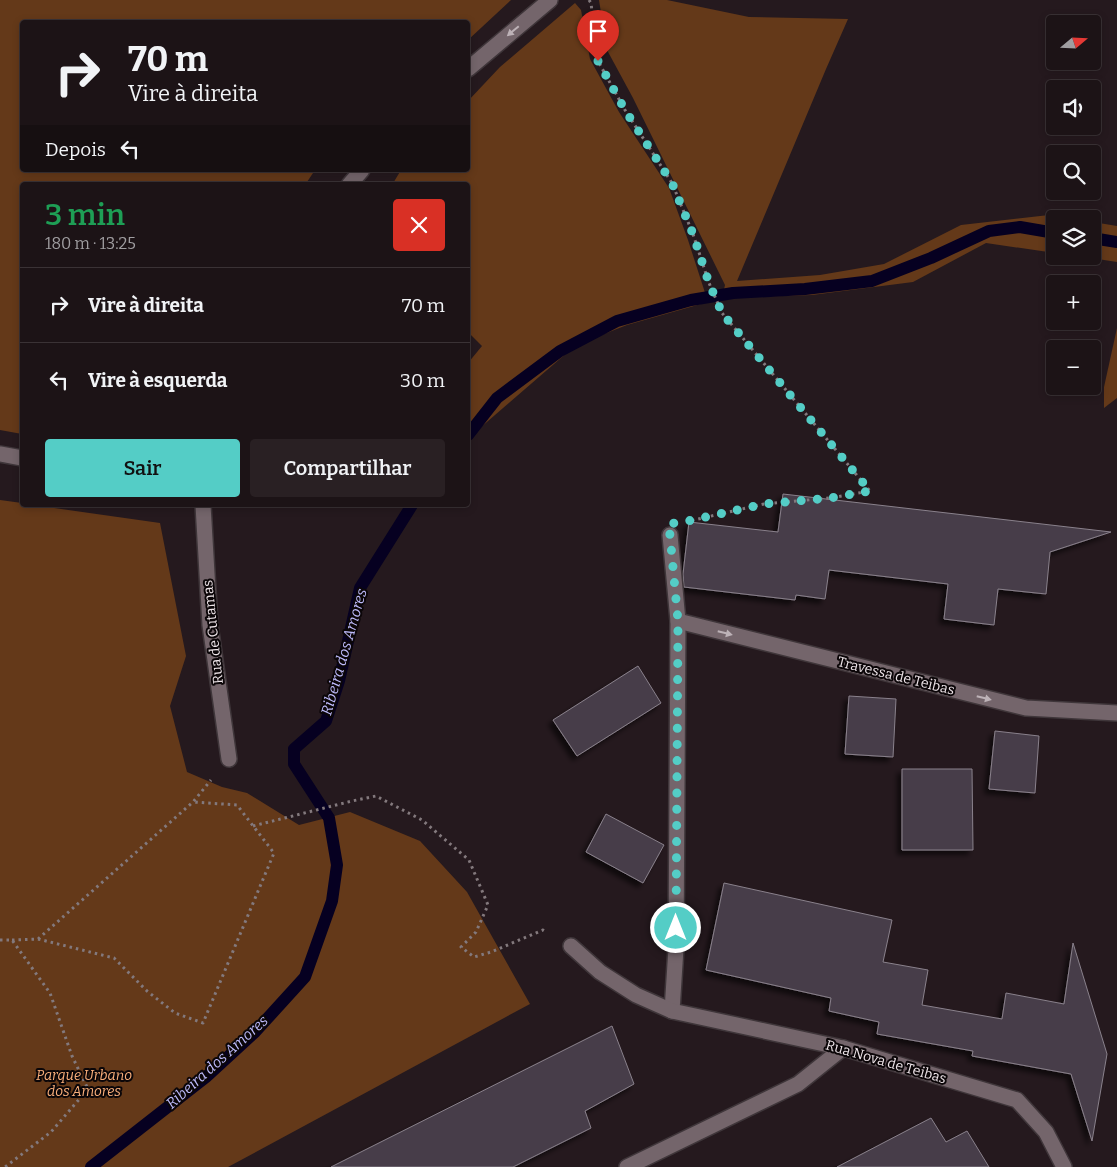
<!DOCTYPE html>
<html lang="pt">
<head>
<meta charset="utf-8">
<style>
	:root { --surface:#1c1316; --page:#292023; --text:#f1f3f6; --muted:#a09ea1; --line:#3a3235; --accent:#54cdc6 }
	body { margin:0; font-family:Bitter,serif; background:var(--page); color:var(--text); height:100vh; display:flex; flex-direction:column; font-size:19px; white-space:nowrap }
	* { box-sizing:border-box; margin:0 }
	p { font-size:16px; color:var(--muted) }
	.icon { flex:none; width:28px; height:28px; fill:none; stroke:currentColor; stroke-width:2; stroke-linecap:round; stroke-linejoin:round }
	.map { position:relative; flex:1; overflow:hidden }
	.drawer { position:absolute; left:20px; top:182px; width:450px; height:325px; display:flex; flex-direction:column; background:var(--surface); border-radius:5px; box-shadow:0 2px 8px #0003,0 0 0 1px var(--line) }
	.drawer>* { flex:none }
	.banner { position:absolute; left:20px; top:20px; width:450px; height:152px; border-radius:5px; box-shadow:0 2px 8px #0003,0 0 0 1px var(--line); background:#1c1316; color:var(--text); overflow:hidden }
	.needle { width:32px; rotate:71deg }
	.controls { position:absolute; left:1046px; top:15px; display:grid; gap:10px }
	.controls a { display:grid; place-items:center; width:55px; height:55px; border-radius:5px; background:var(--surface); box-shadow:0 2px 8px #0003,0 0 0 1px var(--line); font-size:25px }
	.pin { position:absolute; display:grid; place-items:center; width:42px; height:42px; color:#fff; margin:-51px -21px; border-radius:50% 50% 50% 0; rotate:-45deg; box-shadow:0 0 5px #0007 }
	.pin .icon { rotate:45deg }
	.me { position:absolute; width:55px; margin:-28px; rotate:0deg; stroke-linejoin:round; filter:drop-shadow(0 0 4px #0008) }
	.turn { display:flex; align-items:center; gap:18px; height:105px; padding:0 25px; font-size:22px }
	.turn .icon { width:65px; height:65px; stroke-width:2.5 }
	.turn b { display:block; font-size:35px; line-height:42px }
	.then { display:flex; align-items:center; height:48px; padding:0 25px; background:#0003; gap:10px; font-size:19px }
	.round { display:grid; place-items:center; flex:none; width:52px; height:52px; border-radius:5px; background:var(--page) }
	.head { display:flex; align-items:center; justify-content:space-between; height:85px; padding:0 25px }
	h1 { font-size:30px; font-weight:600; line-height:38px; color:#1e9e55 }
	.button { display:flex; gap:10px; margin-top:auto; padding:10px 25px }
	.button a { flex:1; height:58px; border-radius:5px; background:var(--accent); color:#111; font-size:20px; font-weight:600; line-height:58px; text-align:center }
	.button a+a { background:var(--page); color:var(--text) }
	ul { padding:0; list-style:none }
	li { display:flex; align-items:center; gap:15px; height:75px; padding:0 25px; border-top:1px solid var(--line) }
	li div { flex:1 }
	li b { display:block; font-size:19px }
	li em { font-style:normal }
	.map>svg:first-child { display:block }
	.green { fill:#643919 }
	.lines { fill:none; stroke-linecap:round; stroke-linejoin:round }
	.stream { stroke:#060021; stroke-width:12 }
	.building { fill:#463e48; stroke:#8a818c; filter:url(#shadow) }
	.street-casing { stroke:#3f363a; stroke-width:18 }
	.path { stroke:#83797d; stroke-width:3; stroke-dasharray:2.5 4; stroke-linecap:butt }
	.street { stroke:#74656b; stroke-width:15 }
	.oneway { fill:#bdb2b7 }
	.route { stroke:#54cdc6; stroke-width:9; stroke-dasharray:0 16.2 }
	.labels { text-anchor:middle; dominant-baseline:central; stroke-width:4; stroke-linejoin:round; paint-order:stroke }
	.street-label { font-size:14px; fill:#eee5e9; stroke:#0b0608 }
	.park-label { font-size:14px; font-style:italic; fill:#f9ae7a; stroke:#0b0608 }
	.water-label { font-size:15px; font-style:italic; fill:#bdbafa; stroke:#0b0608 }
</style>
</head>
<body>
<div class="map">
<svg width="1117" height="1167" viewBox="0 0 1117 1167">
	<defs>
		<filter id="shadow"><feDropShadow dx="-4.5" dy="4.5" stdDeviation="2.5" flood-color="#0009"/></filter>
	</defs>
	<rect width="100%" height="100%" fill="#25191e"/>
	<!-- green -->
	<g class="green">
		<path d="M0 0H511L468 40V22H22V170H315L305 185H22V434L0 430Z"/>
		<path d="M599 0H667L749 17 848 19 826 69 737 281 820 275 884 264 961 225 1049 215 1071 219H1055V253L986 243 913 282 812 295 722 298 725 285 633 98 607 50Z"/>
		<path d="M575 3 581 10 590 59 619 112 669 188 688 240 708 302 627 325 576 345 473 434 468 443V363L482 346 468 332V185H392L401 170H468V101L500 67Z"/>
		<path d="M1093 222 1117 226V262L1078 256H1092Z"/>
		<path d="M1117 328V398L1104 408V387Z"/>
		<path d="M0 500 22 503V505H33L160 523 186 656 170 706 187 772 222 787 247 793 299 825 350 812 420 841 467 892 530 1004 228 1167H0Z"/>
	</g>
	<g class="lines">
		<!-- stream -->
		<g class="stream">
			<path d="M1092 238 1117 242"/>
			<path d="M468 435 497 398 560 351 617 321 691 300 733 293 805 289 872 281 931 258 989 231 1020 227 1055 233"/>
			<path d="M91 1167 206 1077 255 1032 305 977 332 901 337 865 329 818 294 764V749L326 721 339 681 360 588 412 505"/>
		</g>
	</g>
	<!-- building -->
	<g class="building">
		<path d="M783 494 1111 532 1050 552 1046 594 998 589 994 625 944 619 948 584 829 570 825 599 796 595 795 600 684 587 683 574 689 522 778 532Z"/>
		<path d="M638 666 661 703 577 756 553 720Z"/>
		<path d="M849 696 896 699 893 757 845 754Z"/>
		<path d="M995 731 1039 736 1035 793 989 789Z"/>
		<path d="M902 769H972L973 850H902Z"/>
		<path d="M606 814 664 845 643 883 586 852Z"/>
		<path d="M724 883 892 920 883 962 928 970 922 1005 1002 1019 1006 993 1064 1004 1073 943 1107 1054 1092 1141 1071 1074 972 1056 973 1051 877 1034 879 1022 829 1011 831 998 706 970Z"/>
		<path d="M612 1026 634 1084 585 1111 591 1128 513 1167H331Z"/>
		<path d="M931 1118 946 1142 967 1131 989 1167H837Z"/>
	</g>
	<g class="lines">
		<!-- street casing -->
		<g class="street-casing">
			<g id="street">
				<path d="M468 69 550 0"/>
				<path d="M349 185 362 170"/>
				<path d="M0 454 22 458"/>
				<path d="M203 505 210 625 229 759"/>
				<path d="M670 535 678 621 676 948 672 1011"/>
				<path d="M678 621 1026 708 1117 713"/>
				<path d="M571 946 600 972 636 995 672 1011 843 1048 1017 1100 1046 1132 1064 1167"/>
				<path d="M627 1167 798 1084 843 1048"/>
			</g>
		</g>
		<!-- path -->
		<g class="path">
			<path d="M589 0 591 3 598 61 625 110 672 183 693 234 709 283 722 313 870 491 830 498 764 504 694 520"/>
			<path d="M253 826 352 801 376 796 422 820 469 860 488 905 476 932 461 947 474 957 491 952 543 930 547 932"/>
			<path d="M38 939 114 958 147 991 175 1013 203 1023 274 853 237 805 193 802"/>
			<path d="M0 940H12L50 993 72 1056 88 1089 51 1132 5 1167"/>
			<path d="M12 940 38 939 193 802 211 780"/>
		</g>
		<!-- street -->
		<use href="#street" class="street"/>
	</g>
	<!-- one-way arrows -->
	<defs><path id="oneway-solid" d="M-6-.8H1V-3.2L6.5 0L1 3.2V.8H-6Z" transform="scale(1.25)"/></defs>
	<g class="oneway">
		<use href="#oneway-solid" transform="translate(513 31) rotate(140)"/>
		<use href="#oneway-solid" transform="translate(725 633) rotate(14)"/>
		<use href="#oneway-solid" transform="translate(984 698) rotate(14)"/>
	</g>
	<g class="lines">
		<!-- route -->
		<path class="route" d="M598 61 625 110 672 183 693 234 709 283 722 313 870 491 830 498 764 504 688 521 668 524 670 535 678 621 676 928"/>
	</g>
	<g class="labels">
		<!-- street labels -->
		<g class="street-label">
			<text transform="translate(213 632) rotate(-96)">Rua de Cutamas</text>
			<text transform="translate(896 676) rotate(14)">Travessa de Teibas</text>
			<text transform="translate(886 1062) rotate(16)">Rua Nova de Teibas</text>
		</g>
		<!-- park labels -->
		<g class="park-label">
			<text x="84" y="1075">Parque Urbano<tspan x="84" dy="16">dos Amores</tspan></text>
		</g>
		<!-- water labels -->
		<g class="water-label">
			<text transform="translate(344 652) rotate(-74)">Ribeira dos Amores</text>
			<text transform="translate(217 1062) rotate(-42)">Ribeira dos Amores</text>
		</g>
	</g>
</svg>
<div class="controls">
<a><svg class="needle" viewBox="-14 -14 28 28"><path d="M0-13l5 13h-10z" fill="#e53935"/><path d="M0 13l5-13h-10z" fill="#a09ea1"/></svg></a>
<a><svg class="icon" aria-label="sound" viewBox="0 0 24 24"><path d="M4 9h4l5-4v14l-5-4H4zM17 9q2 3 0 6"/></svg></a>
<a><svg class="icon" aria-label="search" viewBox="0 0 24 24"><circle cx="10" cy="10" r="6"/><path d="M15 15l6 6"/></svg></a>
<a><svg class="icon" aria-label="layers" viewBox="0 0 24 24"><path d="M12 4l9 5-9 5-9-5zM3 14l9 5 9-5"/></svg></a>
<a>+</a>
<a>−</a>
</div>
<div class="pin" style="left:598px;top:61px;background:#d93025"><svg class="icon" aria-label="arrive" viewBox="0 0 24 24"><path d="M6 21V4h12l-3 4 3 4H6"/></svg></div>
<svg class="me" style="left:676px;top:928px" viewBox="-20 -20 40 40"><circle r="17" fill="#54cdc6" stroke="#fff" stroke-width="3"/><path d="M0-11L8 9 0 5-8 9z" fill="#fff"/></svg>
<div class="banner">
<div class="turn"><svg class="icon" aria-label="right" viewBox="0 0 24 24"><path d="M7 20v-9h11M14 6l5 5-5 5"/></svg><div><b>70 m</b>Vire à direita</div></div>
<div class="then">Depois<svg class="icon" aria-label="left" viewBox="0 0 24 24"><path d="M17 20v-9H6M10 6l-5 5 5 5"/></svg></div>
</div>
<section class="drawer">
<div class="head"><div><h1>3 min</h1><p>180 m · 13:25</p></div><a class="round" style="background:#d93025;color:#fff"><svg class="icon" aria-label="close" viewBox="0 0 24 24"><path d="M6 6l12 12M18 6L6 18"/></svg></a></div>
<ul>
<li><svg class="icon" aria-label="right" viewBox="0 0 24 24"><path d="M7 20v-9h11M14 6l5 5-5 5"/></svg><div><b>Vire à direita</b></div><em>70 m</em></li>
<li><svg class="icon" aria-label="left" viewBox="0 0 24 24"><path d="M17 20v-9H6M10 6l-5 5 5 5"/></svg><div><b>Vire à esquerda</b></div><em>30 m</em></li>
</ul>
<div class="button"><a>Sair</a><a>Compartilhar</a></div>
</section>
</div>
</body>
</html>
